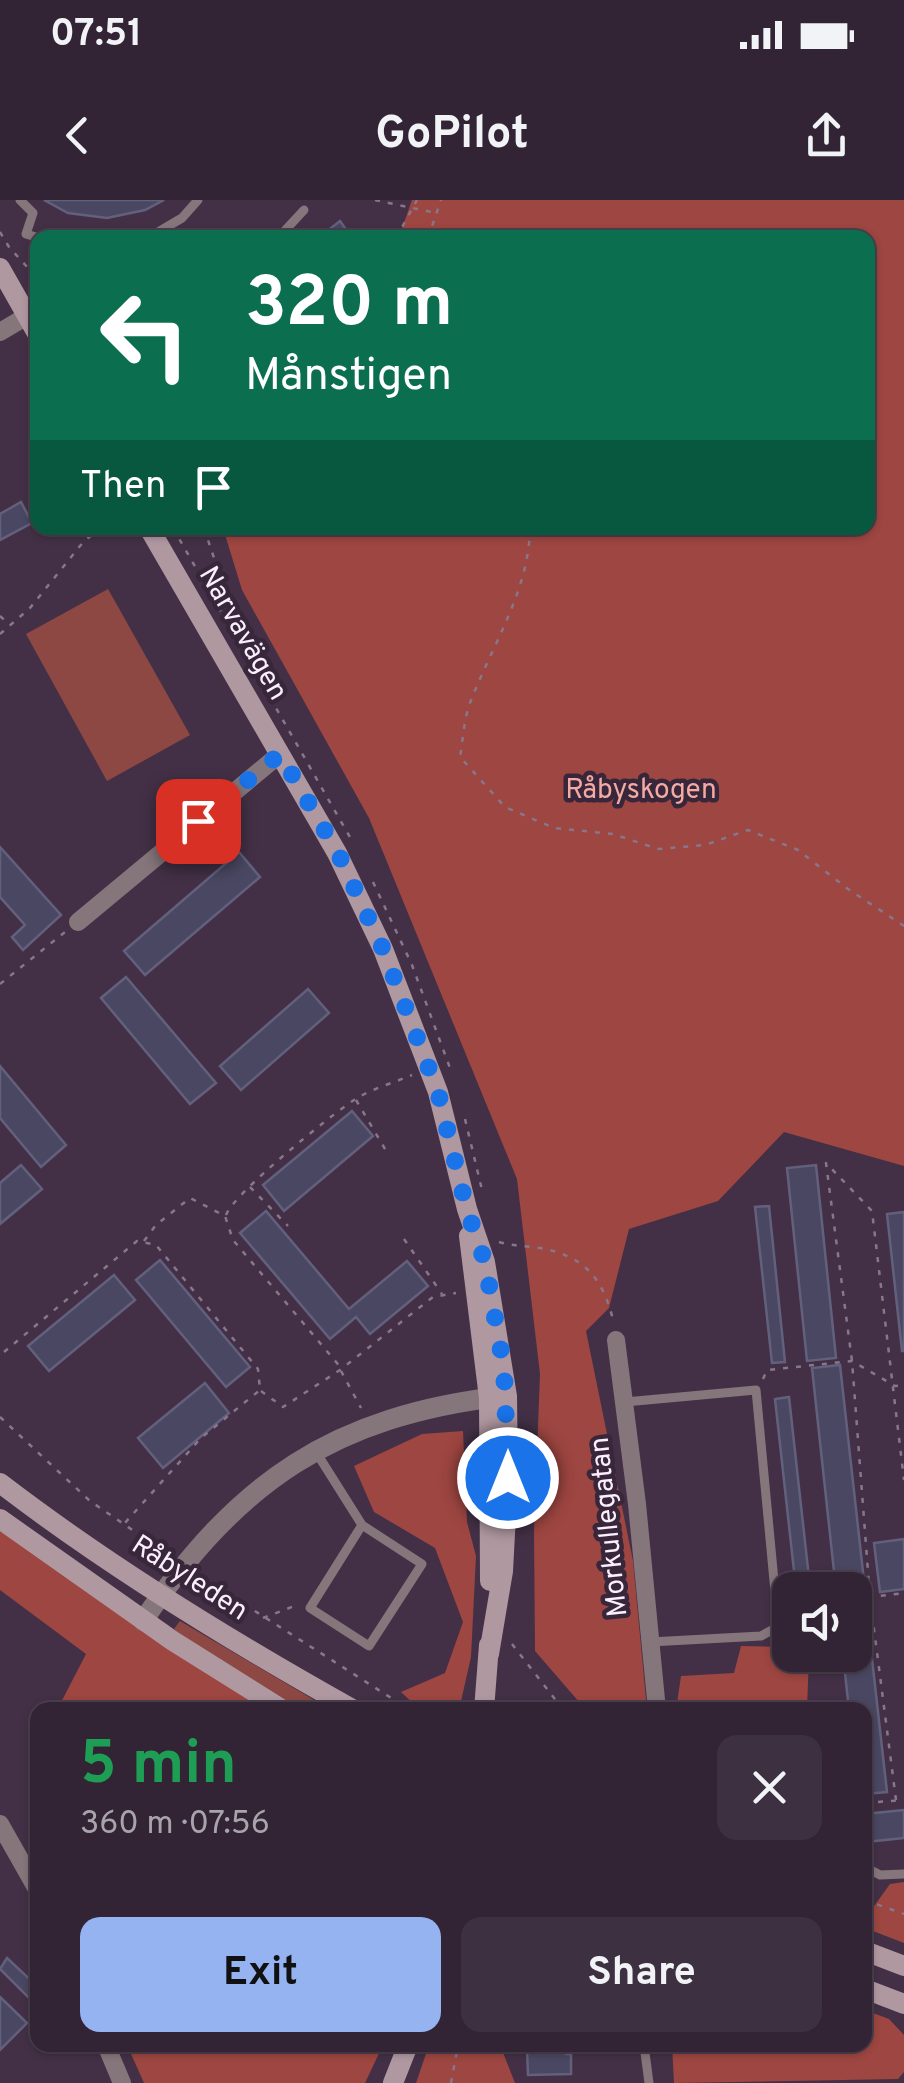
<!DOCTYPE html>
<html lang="en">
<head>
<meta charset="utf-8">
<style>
	:root { --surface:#322434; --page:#3d3040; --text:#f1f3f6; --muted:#a8a4ac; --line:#4d414f; --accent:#95b2f1 }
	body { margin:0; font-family:Overpass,sans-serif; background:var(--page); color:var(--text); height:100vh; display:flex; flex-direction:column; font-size:38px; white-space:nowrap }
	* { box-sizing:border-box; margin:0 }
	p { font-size:32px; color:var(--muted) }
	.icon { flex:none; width:55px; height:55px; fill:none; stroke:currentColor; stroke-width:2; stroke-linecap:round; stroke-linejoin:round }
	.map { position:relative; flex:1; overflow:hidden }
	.panel { position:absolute; left:30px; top:1502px; width:842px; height:350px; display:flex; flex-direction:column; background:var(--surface); border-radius:20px; box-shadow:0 2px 8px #0004,0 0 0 2px var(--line) }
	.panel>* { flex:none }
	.banner { position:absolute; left:30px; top:30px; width:845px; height:305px; border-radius:20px; box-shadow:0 2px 8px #0004,0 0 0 2px var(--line); background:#0b6e4f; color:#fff; overflow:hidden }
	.buttons { position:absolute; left:772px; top:1372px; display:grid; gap:20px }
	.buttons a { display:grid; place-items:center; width:100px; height:100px; border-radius:20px; background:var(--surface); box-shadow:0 2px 8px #0004,0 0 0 2px var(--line); font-size:50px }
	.pin { position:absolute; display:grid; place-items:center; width:85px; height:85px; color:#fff; margin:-42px; border-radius:20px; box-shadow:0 5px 15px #0006 }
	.me { position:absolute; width:110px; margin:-55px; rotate:0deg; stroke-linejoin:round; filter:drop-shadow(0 0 8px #0008) }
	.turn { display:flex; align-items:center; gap:35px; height:210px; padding:0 50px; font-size:45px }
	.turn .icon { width:130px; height:130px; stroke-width:2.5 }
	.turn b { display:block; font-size:70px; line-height:85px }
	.then { display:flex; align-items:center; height:95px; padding:0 50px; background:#0003; gap:20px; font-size:38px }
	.round { display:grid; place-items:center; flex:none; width:105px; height:105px; border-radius:20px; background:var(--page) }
	.headline { display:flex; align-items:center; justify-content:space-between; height:170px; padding:0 50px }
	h1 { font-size:60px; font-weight:700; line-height:75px; color:#1e9e55 }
	.primary-button { display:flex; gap:20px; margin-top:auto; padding:20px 50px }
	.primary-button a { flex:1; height:115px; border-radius:20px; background:var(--accent); color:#111; font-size:40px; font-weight:700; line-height:115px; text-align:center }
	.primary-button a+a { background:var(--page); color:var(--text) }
	.status { display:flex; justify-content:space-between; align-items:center; height:70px; padding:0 50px; background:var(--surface); direction:ltr }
	.status svg { height:28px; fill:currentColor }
	header { display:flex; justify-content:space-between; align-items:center; height:130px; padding:0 50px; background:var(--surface); font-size:45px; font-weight:700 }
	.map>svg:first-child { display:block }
	.green { fill:#8e4843 }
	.forest { fill:#9e4641 }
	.building { fill:#4a4762; stroke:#63607d; stroke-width:2.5 }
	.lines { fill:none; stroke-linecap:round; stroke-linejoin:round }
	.path { stroke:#88778a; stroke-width:2.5; stroke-dasharray:5 8; stroke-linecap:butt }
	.service { stroke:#85767b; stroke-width:9 }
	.minor { stroke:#85767b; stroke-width:18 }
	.tertiary { stroke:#85767b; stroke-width:20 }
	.secondary { stroke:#b098a1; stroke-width:20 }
	.route { stroke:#1a73e8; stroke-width:18; stroke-dasharray:0 32.4 }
	.labels { text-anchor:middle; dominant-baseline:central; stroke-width:9; stroke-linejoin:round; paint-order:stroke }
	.street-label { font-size:28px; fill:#fbeffd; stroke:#38263b }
	.park-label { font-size:28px; fill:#f4aaa3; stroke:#38263b }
</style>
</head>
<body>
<div class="status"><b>07:51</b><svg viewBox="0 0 49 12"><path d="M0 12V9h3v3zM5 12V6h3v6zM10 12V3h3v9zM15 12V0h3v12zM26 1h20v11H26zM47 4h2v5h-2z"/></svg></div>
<header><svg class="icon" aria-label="back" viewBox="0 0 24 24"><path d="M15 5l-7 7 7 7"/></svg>GoPilot<svg class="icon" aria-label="share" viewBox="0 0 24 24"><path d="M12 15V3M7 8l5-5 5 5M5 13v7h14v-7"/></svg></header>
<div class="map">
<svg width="904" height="1883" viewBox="0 0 904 1883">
	<rect width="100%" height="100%" fill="#433046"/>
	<!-- green -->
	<g class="green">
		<path d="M108 389 190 535 107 581 26 434Z"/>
		<path d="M180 1421 331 1510H302L181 1435 174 1429Z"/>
	</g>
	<!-- forest -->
	<g class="forest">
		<path d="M412 0H904V966L784 932 718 1001 629 1029 609 1108 586 1131 633 1361 647 1510H586L535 1451 534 1332 540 1174 517 979 369 618 242 390 223 328H868V38L399 37Z"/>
		<path d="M463 1231 467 1322 476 1356 471 1457 459 1510H420L401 1492 445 1473 463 1422 435 1348 374 1312 354 1266 422 1234Z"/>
		<path d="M0 1331 270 1510H57L86 1454 0 1390Z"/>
		<path d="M741 1446 790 1447V1455H809L807 1510H676L681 1476 734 1473Z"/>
		<path d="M904 1682V1743L865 1728V1708L872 1709 890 1684Z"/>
		<path d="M865 1810 889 1819 904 1835V1872L898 1879 674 1883 672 1845H865Z"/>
		<path d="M127 1845H383L365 1883H144Z"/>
		<path d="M429 1845H500L515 1883H416Z"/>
	</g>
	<!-- building -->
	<g class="building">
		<path d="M44 0H164L145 10 107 18 68 13Z"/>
		<path d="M340 21 352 38H318Z"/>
		<path d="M21 302 32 323 0 340V314Z"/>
		<path d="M0 647 61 715 23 750 12 737 25 725 0 697Z"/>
		<path d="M239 652 260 677 145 775 124 751Z"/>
		<path d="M126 777 216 883 190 904 101 798Z"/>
		<path d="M308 789 329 813 241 890 220 866Z"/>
		<path d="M0 866 66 945 41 967 0 918Z"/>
		<path d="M352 911 373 936 284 1011 263 985Z"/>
		<path d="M21 965 42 989 0 1024V983Z"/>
		<path d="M816 965 836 1158 807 1161 787 968Z"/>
		<path d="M769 1006 785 1162 772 1163 755 1007Z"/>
		<path d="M266 1011 349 1109 407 1061 428 1086 370 1134 356 1117 330 1139 240 1033Z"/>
		<path d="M904 1012V1151H902L887 1014Z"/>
		<path d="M160 1060 250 1167 226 1187 136 1080Z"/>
		<path d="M114 1075 135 1100 49 1171 28 1146Z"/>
		<path d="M840 1165 865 1390 855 1391 836 1390 812 1168Z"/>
		<path d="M205 1183 229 1213 163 1268 138 1238Z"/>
		<path d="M789 1197 810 1387 796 1389 775 1199Z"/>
		<path d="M904 1339V1389L880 1392 874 1343Z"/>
		<path d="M866 1405 887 1592 865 1594V1510H849L843 1455H855V1406Z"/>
		<path d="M904 1610V1638L865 1642V1614Z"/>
		<path d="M7 1758 38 1787 29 1798 0 1769Z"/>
		<path d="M0 1797 27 1823 0 1850Z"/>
		<path d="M522 1845H566V1854H571V1874L528 1875 527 1850H523Z"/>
	</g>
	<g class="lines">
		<!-- path -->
		<g class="path">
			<path d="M375 0 436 13"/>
			<path d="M0 32 9 47 38 79"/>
			<path d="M396 38 417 0"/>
			<path d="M428 38 441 0"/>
			<path d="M173 328 351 639"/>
			<path d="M204 328 245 451"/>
			<path d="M530 328C529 391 492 445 470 503 464 519 463 539 460 557L505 607 554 628 613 634 658 649 705 645 748 630 798 650 848 689 904 726"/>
			<path d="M0 416 9 424"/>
			<path d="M0 434 30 408 84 341 102 328"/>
			<path d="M373 682 412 765 450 868"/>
			<path d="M0 784 65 732"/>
			<path d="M356 900 388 954"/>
			<path d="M465 919 483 994"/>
			<path d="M250 987 288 1026"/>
			<path d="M226 1015C234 993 331 915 354 900 371 889 393 883 412 875"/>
			<path d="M404 1039 442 1094"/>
			<path d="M144 1041 156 1025 190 998 225 1016 233 1040 342 1169"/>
			<path d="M499 1042C513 1046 526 1046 540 1048 586 1056 604 1080 614 1124"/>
			<path d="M4 1152 137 1041 156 1045 258 1169 260 1190 201 1238 124 1324"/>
			<path d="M341 1171 361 1208"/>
			<path d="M763 1179 767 1170 852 1161 895 1186 904 1185"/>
			<path d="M261 1191 283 1207 340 1170 433 1097 456 1093"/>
			<path d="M0 1217 90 1301 169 1355"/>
			<path d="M200 1376 410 1510"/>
			<path d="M855 1399 904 1393"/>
			<path d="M263 1418 297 1405"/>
			<path d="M512 1444 558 1503 568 1510"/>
			<path d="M522 1510 556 1503"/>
			<path d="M896 1600 870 1398 852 1161 826 963 872 1011 904 1280"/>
			<path d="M865 1603 904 1600"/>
			<path d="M865 1700 904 1714"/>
			<path d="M451 1883 458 1845"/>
		</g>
		<!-- service -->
		<g class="service">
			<path d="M20 0 33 13 26 34 39 38"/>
			<path d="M148 38 182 18 198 0"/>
			<path d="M278 38 304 10"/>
			<path d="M625 1202 756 1190 776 1402 783 1424 761 1436 650 1442"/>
			<path d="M316 1252 362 1325 310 1408 369 1446 422 1364 362 1325"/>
			<path d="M865 1667 880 1675 904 1674"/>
			<path d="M644 1845 649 1883"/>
		</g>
		<!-- minor -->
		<g class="minor">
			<path d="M0 132 27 116"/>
			<path d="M78 722 280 554"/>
			<path d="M616 1140 637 1304 657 1510"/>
			<path d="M0 1624 38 1691"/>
			<path d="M106 1845 122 1883"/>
		</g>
		<!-- tertiary -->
		<path class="tertiary" d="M143 1421C239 1280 334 1216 504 1196"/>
		<!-- secondary -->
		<g class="secondary">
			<path d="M0 68 38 135"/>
			<path d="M149 328 337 653 383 749 438 892 467 1009 485 1062 507 1196 508 1278 503 1371 489 1454"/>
			<path d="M469 1036 489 1198 490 1381"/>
			<path d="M0 1283C111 1368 232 1442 354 1510"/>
			<path d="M0 1319 173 1441 283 1510"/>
			<path d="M484 1510 489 1445"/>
			<path d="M865 1751 904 1766"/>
			<path d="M865 1789 904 1804"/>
			<path d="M393 1883 408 1845"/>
		</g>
	</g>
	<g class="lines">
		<!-- route -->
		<path class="route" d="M198 621 280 554 338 653 383 749 438 892 467 1010 485 1062 504 1168 508 1278"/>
	</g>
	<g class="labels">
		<!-- street labels -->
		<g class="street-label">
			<text transform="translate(242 434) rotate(60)">Narvavägen</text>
			<text transform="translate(610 1327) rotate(-96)">Morkullegatan</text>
			<text transform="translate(189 1379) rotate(33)">Råbyleden</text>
		</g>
		<!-- park labels -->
		<g class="park-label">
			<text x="641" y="591">Råbyskogen</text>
		</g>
	</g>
</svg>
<div class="buttons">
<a><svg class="icon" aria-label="sound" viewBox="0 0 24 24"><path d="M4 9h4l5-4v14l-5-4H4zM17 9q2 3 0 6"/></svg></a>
</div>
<div class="pin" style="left:198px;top:621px;background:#d93025"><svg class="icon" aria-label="arrive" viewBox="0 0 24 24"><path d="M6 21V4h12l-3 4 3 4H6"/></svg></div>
<svg class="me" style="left:508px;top:1278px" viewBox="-20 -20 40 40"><circle r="17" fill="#1a73e8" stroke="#fff" stroke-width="3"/><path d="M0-11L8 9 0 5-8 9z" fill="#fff"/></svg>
<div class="banner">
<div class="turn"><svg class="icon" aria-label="left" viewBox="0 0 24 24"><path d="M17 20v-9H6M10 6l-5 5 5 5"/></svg><div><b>320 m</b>Månstigen</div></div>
<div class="then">Then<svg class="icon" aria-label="arrive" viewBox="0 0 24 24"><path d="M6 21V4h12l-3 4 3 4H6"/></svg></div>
</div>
<section class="panel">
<div class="headline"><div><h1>5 min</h1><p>360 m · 07:56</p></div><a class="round"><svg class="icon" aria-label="close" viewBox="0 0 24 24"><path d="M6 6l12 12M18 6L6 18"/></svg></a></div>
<div class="primary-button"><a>Exit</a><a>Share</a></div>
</section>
</div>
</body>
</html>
